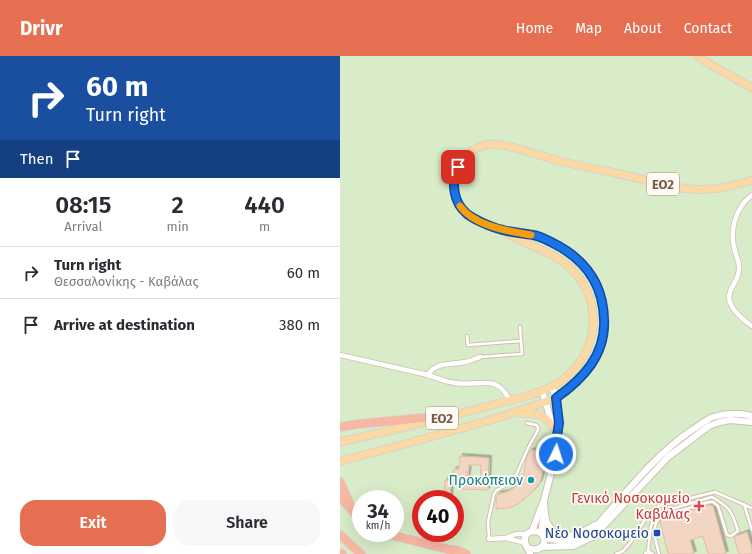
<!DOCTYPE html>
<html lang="en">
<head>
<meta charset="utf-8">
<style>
	:root { --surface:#fff; --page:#f7f7f7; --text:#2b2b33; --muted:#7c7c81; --line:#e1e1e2; --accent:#e76f51 }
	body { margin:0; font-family:"Fira Sans",sans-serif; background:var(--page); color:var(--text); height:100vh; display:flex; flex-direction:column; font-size:15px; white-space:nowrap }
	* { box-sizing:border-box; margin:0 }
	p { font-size:13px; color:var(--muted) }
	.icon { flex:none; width:22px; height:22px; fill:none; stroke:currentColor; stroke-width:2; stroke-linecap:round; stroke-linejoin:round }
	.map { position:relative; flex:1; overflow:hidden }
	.panel { display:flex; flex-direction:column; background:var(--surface); width:340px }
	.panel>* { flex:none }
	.banner { background:#1a4fa0; color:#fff; overflow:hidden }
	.speed { position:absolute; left:12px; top:434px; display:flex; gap:8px; font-size:20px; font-weight:700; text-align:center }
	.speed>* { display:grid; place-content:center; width:52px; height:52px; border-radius:50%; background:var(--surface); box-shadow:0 4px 16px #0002; line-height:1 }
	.speed small { font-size:10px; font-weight:400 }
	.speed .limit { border:6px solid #d22; background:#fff; color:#111 }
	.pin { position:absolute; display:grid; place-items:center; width:34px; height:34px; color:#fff; margin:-17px; border-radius:8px; box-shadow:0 2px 6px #0006 }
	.me { position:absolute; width:44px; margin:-22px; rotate:4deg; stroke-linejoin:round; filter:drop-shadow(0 0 3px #0008) }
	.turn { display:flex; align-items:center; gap:14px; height:84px; padding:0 20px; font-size:18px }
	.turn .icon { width:52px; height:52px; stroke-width:2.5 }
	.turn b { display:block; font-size:28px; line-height:34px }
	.then { display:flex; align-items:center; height:38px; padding:0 20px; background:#0003; gap:8px; font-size:15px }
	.eta { display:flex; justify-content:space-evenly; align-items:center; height:68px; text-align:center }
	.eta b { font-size:24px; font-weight:600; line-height:28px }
	.primary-button { display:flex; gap:8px; margin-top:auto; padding:8px 20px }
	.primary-button a { flex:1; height:46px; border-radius:16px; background:var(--accent); color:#fff; font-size:16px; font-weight:600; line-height:46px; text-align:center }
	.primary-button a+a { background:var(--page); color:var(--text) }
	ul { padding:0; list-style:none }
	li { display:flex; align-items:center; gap:12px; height:52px; padding:0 20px; border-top:1px solid var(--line) }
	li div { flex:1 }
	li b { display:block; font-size:15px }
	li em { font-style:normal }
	header { display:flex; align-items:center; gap:24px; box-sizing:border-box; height:56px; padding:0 20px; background:var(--accent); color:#fff }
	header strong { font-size:19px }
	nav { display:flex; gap:22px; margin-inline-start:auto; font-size:14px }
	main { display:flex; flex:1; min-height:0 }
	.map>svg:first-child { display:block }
	.green { fill:#d8ecc9; fill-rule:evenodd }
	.building { fill:#f3d5c3; stroke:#e6bba3; fill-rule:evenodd; filter:url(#shadow) }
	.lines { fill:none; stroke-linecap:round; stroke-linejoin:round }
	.service-casing { stroke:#d1beb0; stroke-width:4.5 }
	.minor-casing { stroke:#d1beb0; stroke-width:6 }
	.tertiary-casing { stroke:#d1beb0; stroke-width:8 }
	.primary-casing { stroke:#dad1cd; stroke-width:9 }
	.motorway-casing { stroke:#dad1cd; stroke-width:10 }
	.service { stroke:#fff; stroke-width:2.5 }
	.minor { stroke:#fff; stroke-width:4.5 }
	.tertiary { stroke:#fff; stroke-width:6 }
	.primary { stroke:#fbd9a5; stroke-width:7 }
	.motorway { stroke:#f7b7a3; stroke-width:8 }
	.route-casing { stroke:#114b97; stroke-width:10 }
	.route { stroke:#1a73e8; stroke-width:7 }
	.slow { stroke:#f59e0b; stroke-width:7 }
	.culture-dot { fill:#0f9aa8; stroke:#fffaf3; stroke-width:1.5 }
	.health-dot { fill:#e0444e; stroke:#fffaf3; stroke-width:1.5 }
	.transit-dot { fill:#1a4fb4; stroke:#fffaf3; stroke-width:1.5 }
	.labels { text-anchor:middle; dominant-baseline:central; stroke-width:3.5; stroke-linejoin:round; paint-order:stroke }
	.shield { fill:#fffaf3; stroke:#a28b7f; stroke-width:1 }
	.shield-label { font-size:13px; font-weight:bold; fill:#7a5c4d }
	.culture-label { font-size:14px; fill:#0d838f; stroke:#fffaf3; text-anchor:end }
	.health-label { font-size:14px; fill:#be3a42; stroke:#fffaf3; text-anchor:end }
	.transit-label { font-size:14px; fill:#164399; stroke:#fffaf3; text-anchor:end }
</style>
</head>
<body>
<header>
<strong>Drivr</strong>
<nav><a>Home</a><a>Map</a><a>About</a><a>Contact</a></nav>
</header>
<main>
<section class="panel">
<div class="banner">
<div class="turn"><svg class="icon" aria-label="right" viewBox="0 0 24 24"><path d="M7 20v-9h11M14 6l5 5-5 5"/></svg><div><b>60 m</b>Turn right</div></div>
<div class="then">Then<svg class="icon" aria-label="arrive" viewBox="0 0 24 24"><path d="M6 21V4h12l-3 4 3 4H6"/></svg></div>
</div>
<div class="eta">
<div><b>08:15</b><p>Arrival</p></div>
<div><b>2</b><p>min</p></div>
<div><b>440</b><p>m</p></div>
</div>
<ul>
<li><svg class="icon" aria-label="right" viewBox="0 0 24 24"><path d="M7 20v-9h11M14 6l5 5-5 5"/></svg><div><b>Turn right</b><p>Θεσσαλονίκης - Καβάλας</p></div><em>60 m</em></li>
<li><svg class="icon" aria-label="arrive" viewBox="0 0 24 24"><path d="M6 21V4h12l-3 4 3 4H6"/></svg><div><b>Arrive at destination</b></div><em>380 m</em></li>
</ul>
<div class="primary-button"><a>Exit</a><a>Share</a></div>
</section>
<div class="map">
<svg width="412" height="498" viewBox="0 0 412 498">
	<defs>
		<filter id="shadow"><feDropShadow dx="2.5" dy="-2.5" stdDeviation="0" flood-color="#0004"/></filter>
	</defs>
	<rect width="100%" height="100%" fill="#fdf6ec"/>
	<!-- green -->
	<path class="green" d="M0 0H412V498H0ZM21 443H55V477H21ZM81 443H115V477H81Z"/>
	<!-- building -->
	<g class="building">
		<path d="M203 392 204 410 200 426 194 434 178 448 169 452 156 453V442L158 438 167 436 174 432 183 422 187 400 190 395Z"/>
		<path d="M120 400 149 402 148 434 121 433 122 423 113 422 114 413H119ZM129 409H141L140 426H127Z"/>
		<path d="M105 424 111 425 110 442H104Z"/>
		<path d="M369 449 373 450 386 498H368L363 480 350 484 354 498H328L320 465 323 462Z"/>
		<path d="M407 476 412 493V498H399L394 481Z"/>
	</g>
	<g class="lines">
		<!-- service casing -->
		<g class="service-casing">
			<g id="service">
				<path d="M180 271 181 285"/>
				<path d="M127 280 128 289 181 285 182 298 140 301"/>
				<path d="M404 448 412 474"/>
				<path d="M149 482 148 466 154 438 157 434 170 427 177 417 188 392 198 374V371L196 369 187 367"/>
				<path d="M276 498 283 495 290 487 310 456 319 450 375 436 412 452"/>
				<path d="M305 498 308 495 311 470 313 464 318 457 372 441C391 452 392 456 398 475L391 480 387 479 378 450 373 446H369L322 460C309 469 316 485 319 498"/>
				<path d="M309 498 308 495 313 498"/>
			</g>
		</g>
		<!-- minor casing -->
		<g class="minor-casing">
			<g id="minor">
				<path d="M412 139C395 152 389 175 395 195 396 201 400 206 399 213 399 222 393 228 390 236 385 250 402 263 412 270"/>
				<path d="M0 299 88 319"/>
				<path d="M140 301C135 303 130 305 125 306 111 309 95 306 88 319 97 322 106 326 115 327 138 331 158 317 169 344"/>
				<path d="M166 482 182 486 186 489"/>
				<path d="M149 483 166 482 176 478H187"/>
			</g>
		</g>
		<!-- tertiary casing -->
		<g class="tertiary-casing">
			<g id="tertiary">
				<path d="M202 334 213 371"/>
				<path d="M204 446C205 453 204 462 208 468 218 488 241 478 255 469"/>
				<path d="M192 475 204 444 216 398 219 364 216 342 212 330"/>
				<path d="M204 483C210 482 214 484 220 485 231 486 242 482 251 476 283 441 312 401 352 374 359 370 365 364 373 361 386 357 399 357 412 360"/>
				<path d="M201 491 233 490 254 480 328 401 369 370 380 366 390 364 412 366"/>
				<path d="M188 492C195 495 206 493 204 483 203 481 202 479 202 477 201 471 203 465 204 460"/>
				<path d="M190 498C189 494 185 489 185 485 184 475 195 473 202 478"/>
			</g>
		</g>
		<!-- primary casing -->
		<g class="primary-casing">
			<g id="primary">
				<path d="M358 0 366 6 412 32"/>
				<path d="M180 357C196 358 203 356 213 371"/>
				<path d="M109 360C126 356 142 352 159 347 176 343 195 339 211 331 238 317 255 290 253 260 252 237 239 216 219 203 207 195 193 191 180 184 173 181 167 177 161 174 149 168 134 165 125 156 112 142 110 121 121 105 128 95 140 89 152 88 167 88 196 98 212 103 234 109 257 113 280 118 303 123 327 131 351 133 371 135 393 130 412 124"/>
				<path d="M0 386 95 364"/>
				<path d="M0 405C49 393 98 379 147 365 164 360 181 354 199 348 204 346 210 345 216 342 220 340 224 336 228 333 260 308 273 273 259 233 249 208 220 185 193 179 185 177 175 176 166 175"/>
			</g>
		</g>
		<!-- motorway casing -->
		<g class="motorway-casing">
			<g id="motorway">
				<path d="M0 371 18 368 115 359"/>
				<path d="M0 426 13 455"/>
				<path d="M0 441 21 464"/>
				<path d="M43 477 111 494H117L126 498"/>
				<path d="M0 479 21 498"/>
				<path d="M0 497 2 498"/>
			</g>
		</g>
		<!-- service -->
		<use href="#service" class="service"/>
		<!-- minor -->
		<use href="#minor" class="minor"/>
		<!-- tertiary -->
		<use href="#tertiary" class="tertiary"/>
		<!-- primary -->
		<use href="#primary" class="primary"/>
		<!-- motorway -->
		<use href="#motorway" class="motorway"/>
	</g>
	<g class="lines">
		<!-- route casing -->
		<g class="route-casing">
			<path id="route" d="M118 111C111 127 113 146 127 158 135 164 153 172 163 174 173 177 183 177 193 179 200 180 207 184 213 187 245 203 263 227 264 263 266 299 243 323 216 342L219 367 217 380 216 398"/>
		</g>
		<!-- route -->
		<use href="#route" class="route"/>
		<!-- slow -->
		<path class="slow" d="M120 150C134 170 168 175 191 179"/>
	</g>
	<!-- markers -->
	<circle class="culture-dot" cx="191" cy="424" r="4"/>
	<path class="health-dot" d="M357 444h4v4h4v4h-4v4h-4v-4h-4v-4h4z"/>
	<rect class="transit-dot" x="313" y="473" width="8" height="8" rx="2"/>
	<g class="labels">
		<!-- shield labels -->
		<g class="shield">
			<rect x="307" y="117" width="32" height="22" rx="3"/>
			<rect x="86" y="351" width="32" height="22" rx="3"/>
		</g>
		<g class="shield-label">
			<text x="323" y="128">ΕΟ2</text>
			<text x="102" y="362">ΕΟ2</text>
		</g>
		<!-- culture labels -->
		<g class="culture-label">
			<text x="183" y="424">Προκόπειον</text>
		</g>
		<!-- health labels -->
		<g class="health-label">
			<text x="350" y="442">Γενικό Νοσοκομείο<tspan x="350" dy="16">Καβάλας</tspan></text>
		</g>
		<!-- transit labels -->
		<g class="transit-label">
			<text x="309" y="477">Νέο Νοσοκομείο</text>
		</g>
	</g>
</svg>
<div class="speed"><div>34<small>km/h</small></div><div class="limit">40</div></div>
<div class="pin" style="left:118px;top:111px;background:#d93025"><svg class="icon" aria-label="arrive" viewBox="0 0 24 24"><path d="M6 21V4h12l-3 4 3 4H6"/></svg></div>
<svg class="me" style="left:216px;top:398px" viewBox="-20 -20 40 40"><circle r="17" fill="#1a73e8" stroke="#fff" stroke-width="3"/><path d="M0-11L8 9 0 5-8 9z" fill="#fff"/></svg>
</div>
</main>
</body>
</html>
